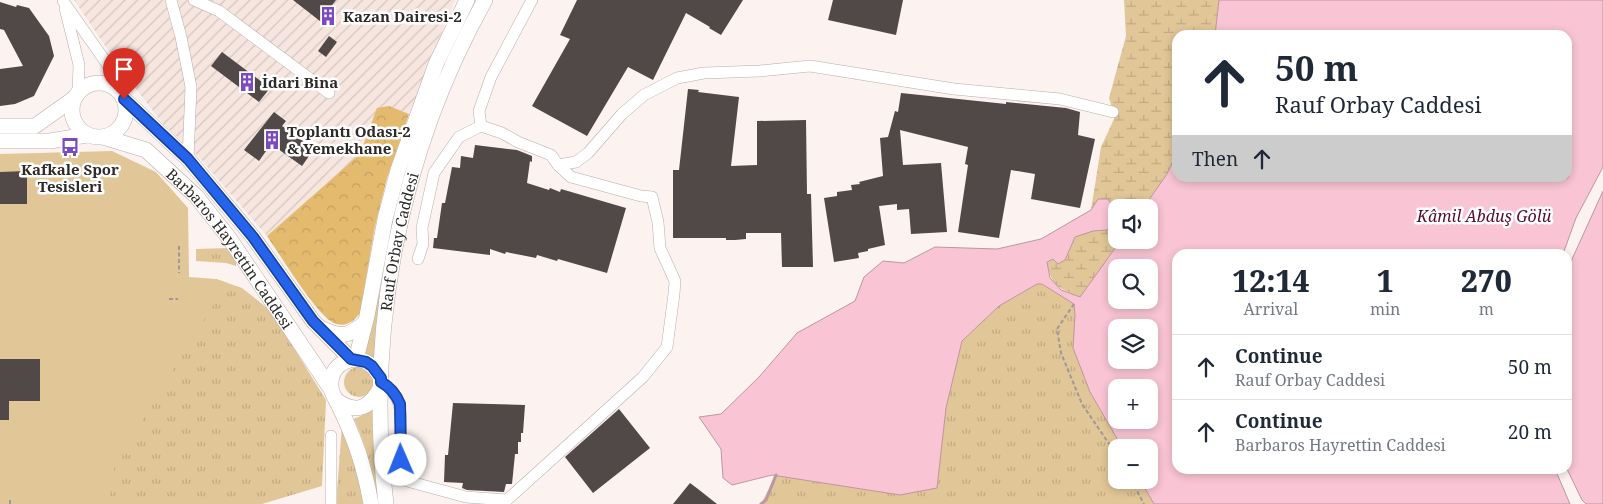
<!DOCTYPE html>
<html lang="en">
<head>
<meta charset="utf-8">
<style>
	:root { --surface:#fff; --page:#f6f6f7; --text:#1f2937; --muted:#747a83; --line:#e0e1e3 }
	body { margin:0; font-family:"Noto Serif",serif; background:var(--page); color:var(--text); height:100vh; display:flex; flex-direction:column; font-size:19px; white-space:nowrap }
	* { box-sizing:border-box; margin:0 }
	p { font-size:16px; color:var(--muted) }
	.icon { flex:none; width:28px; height:28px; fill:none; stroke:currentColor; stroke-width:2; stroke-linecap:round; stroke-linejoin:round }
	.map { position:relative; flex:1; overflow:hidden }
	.details { position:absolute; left:1172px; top:249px; width:400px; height:225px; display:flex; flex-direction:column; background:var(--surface); border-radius:15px; box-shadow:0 2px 8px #0003 }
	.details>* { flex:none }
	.guide { position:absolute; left:1172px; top:30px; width:400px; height:152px; border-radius:15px; box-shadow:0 2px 8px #0003; background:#fff; color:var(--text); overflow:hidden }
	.tools { position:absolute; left:1108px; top:199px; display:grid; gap:10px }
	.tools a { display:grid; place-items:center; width:50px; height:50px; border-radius:10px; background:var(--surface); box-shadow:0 2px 8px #0003; font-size:25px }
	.pin { position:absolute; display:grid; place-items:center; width:42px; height:42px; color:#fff; margin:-51px -21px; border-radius:50% 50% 50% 0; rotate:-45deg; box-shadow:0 0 5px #0007 }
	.pin .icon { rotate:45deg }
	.me { position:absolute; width:55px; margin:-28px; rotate:359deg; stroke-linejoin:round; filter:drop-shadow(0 0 4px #0008) }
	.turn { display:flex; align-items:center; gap:18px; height:105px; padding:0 20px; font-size:22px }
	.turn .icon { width:65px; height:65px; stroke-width:2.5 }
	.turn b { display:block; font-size:35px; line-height:42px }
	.then { display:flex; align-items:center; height:48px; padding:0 20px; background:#0003; gap:10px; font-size:19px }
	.eta { display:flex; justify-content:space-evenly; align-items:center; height:85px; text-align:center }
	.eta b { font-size:30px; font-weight:800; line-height:35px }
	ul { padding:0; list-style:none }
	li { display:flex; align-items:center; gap:15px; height:65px; padding:0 20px; border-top:1px solid var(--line) }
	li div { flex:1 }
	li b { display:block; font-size:19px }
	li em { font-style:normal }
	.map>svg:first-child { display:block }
	.industrial { fill:url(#industrial-furrows) }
	.grass { fill:url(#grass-tufts) }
	.forest { fill:url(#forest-crowns) }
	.wetland { fill:url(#wetland-marsh) }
	.pitch { fill:#e1c697 }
	.water { fill:#f9c4d3; stroke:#bc96a0; fill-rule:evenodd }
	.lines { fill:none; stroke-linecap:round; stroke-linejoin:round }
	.stream { stroke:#bc96a0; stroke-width:3 }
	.building { fill:#504948 }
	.minor-casing { stroke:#b6adab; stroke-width:12 }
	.major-casing { stroke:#b6adab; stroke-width:16 }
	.path { stroke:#9f9896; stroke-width:2; stroke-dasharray:4 2.5; stroke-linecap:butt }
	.minor { stroke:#fff; stroke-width:11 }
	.major { stroke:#fff; stroke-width:15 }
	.route-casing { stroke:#184099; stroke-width:12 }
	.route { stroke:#2563eb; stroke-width:9 }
	.labels { text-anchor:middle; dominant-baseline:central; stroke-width:5; stroke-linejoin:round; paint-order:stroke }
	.poi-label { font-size:15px; font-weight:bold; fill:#2d2a28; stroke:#fff; text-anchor:start }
	.street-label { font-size:15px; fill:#2d2a28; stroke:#fff }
	.water-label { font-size:16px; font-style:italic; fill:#560c2d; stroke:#fff }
</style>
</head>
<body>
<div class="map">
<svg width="1603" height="504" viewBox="0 0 1603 504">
	<defs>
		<pattern id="industrial-furrows" width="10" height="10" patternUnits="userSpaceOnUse" patternTransform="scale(1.25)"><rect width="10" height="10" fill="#f7e6e0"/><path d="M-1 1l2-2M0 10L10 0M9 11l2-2" fill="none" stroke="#d4c5c0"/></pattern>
		<pattern id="grass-tufts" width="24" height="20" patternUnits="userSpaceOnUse" patternTransform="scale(1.25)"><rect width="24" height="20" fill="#e1c697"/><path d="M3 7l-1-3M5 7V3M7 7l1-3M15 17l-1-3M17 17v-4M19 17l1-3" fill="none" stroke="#c1aa82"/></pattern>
		<pattern id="forest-crowns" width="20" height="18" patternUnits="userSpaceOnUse" patternTransform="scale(1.25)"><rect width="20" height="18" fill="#e4ba6f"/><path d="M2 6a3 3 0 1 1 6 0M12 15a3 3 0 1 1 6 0" fill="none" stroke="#c4a060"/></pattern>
		<pattern id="wetland-marsh" width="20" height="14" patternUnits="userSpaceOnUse" patternTransform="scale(1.25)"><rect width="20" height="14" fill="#e1c697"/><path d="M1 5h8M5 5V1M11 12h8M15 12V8" fill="none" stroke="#c1aa82"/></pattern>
	</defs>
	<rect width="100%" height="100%" fill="#fcf3f0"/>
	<!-- industrial -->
	<path class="industrial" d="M74 0H455L409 114 387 178 375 226 368 264 354 321 345 325 334 323 327 319 313 303 267 236 196 154 164 125 125 75Z"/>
	<!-- grass -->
	<g class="grass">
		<path d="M229 248 236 259V266L226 263 196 261V249Z"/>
		<path d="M216 279 242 288 271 311 326 400 322 486 262 504H100L107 460Z"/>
		<path d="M1037 284H1042L1074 304 1090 392 1122 447 1116 448V480H1140L1154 504H761L776 475 900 495 946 408 962 341 999 306Z"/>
		<path d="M378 295H380L374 358 360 352Z"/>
		<circle cx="359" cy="382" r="15"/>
		<path d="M373 410 375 457 379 504H377C373 474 367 447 354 419Z"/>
		<path d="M342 425 355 456 364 499 363 504H336Z"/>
	</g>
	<!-- forest -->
	<path class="forest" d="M389 106 409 114 387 178 375 226 360 313C354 321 345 328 334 323 317 316 279 253 267 236L360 154 377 108Z"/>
	<!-- wetland -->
	<g class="wetland">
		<path d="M1124 0H1220L1215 35H1178L1177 153 1167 174 1144 207 1116 208V211L1107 199H1098L1091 210 1101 147 1115 117 1109 98 1126 36Z"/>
		<path d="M1116 213V240H1121L1082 296 1080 297C1058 288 1051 286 1047 262L1053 259 1065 260 1075 237 1093 231 1107 230 1116 221Z"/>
	</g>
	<!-- pitch -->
	<path class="pitch" d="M112 151 156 172 188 208 189 277 216 279 227 283 115 464 109 504H0V154Z"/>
	<!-- water -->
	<g class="water">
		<path d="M1219 0H1603V167L1576 218 1563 254H1178V469H1555L1570 504H1154L1140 480H1149V448L1122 447 1090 392 1073 348 1075 315 1074 304 1042 284H1037L999 306 962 341 946 408 937 488 900 495 772 475 732 485 723 478 721 449 699 417 721 414 759 377 797 333 855 301 864 277 883 261 904 263 935 247 997 249 1041 239 1091 210 1098 199H1108L1116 211V221L1107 230 1093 231 1075 237 1065 260 1058 264 1053 259 1047 262 1050 278 1061 290 1080 297 1121 240H1149V208L1144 207 1167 174 1177 153 1178 178H1568V35H1215ZM1116 268H1149V300H1116ZM1116 328H1149V360H1116ZM1116 388H1149V420H1116Z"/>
		<path d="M1603 191V504H1586L1582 500 1567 469 1568 268Z"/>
	</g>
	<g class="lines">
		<!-- stream -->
		<path class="stream" d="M761 504 766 500 776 475"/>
	</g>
	<!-- building -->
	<g class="building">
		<path d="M293 0H336L329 9 334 13 325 25Z"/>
		<path d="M577 0H743L721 35 709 28 710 27 686 13 653 80 628 67 587 136 532 106 570 39 560 35Z"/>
		<path d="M833 0H903L896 35 828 20Z"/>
		<path d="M0 2 16 7 17 5 29 8 49 36 54 56 34 96 15 104 0 106V69L23 66 4 30 0 29Z"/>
		<path d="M329 36 337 42 326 57 318 51Z"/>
		<path d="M222 52 270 88 259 102 211 66Z"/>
		<path d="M688 89 699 90 698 92 739 97 731 166 757 165V121L806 120 807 194H811L813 267H782L781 233H746V239L735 240H726V238H673V170H679Z"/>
		<path d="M901 93 1006 104V102L1066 108 1080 112 1078 135 1095 139 1080 208 1031 199 1035 174 1011 170 999 238 958 232 968 165 965 164 968 147 900 130 903 165 941 163 947 232 911 234 909 209 897 210V204L879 206 885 245 868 249V251L858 253 859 258 834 262 824 198 837 196V192L852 190 851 185 860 184 859 182 883 176 880 138 888 137 895 111 898 112Z"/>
		<path d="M274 112 286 121 282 126 314 149 302 166 271 144 259 161 244 150Z"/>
		<path d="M475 145 517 150 532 156V162L530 161 527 183 549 190 550 188 560 192 561 189 626 208 607 273 558 259 557 261 537 255 536 258 506 252 505 254 490 249V255L433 248 434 238H437L442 203H445L452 167 460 168 461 156 473 158Z"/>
		<path d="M27 171V204H0V172Z"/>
		<path d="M0 359H40V401H9V420H0Z"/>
		<path d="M453 403 525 405 523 433H521V442H518V454H515L512 484H506L504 492 467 490 462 488 463 483 444 482 445 455H448Z"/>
		<path d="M619 409 650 448 593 493 565 457Z"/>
		<path d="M690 483 698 489 717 504H673Z"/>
	</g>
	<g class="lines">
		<!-- minor casing -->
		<g class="minor-casing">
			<g id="minor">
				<path d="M171 0 181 37 191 87 188 159"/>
				<path d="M194 0 219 11 329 93"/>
				<path d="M63 1 110 68 115 79 118 91"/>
				<path d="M65 8 79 65 78 92"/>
				<path d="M558 165 576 162 588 153 622 114 644 95 677 78 704 73 760 71 810 66 954 89 1060 99 1113 112"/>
				<path d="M418 259 423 244 422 228 434 173 459 137 481 126"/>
				<path d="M381 382C410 398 398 431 401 458 402 466 405 474 407 481L466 497 507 500 643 377 667 347 674 294 675 281 660 248 658 222 652 197 641 196 571 177 558 165 551 155 518 142 502 133 481 126 479 111 491 77 532 0"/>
				<path d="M331 504V436"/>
			</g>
		</g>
		<!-- major casing -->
		<g class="major-casing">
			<g id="major">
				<circle cx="99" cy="110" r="27"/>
				<path d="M124 99 188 159 253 237 313 321 351 359"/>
				<path d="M0 126H35L73 99"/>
				<path id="s1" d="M103 137 146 150 196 196 229 238 331 389"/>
				<path d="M0 141H50L87 135"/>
				<path d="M323 329C343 338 347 336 364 324"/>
				<path d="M356 359 367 316 385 219 398 170 436 64 467 0"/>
				<path d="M381 378C378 374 376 369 372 366 357 352 332 362 331 382 330 388 333 395 336 400 356 415 370 408 381 387"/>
				<path d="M336 400C354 436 364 464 371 504"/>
				<path id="s2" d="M386 504C365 331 400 152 485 0"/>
			</g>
		</g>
		<!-- path -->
		<g class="path">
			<path d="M179 246V273"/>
			<path d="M169 299H178"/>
			<path d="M1074 304 1057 329 1061 353 1082 404 1116 454"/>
			<path d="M1131 480 1144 504"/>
			<path d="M10 504V500"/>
		</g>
		<!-- minor -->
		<use href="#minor" class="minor"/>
		<!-- major -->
		<use href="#major" class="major"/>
	</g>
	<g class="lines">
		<!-- route casing -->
		<g class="route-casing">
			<path id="route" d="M124 99 188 159 253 237 313 321 351 359 366 362 372 366 381 378V382C390 387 396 394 400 404L401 460"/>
		</g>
		<!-- route -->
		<use href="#route" class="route"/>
	</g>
	<!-- icons -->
	<defs>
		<g id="building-bare" transform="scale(1.5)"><path d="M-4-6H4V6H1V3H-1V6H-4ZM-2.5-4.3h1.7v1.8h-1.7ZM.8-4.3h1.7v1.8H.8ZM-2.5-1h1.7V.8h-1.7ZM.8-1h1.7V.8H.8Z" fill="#7c4bc3" stroke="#fff" stroke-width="2.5" paint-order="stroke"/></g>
		<g id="bus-bare" transform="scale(1.5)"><path d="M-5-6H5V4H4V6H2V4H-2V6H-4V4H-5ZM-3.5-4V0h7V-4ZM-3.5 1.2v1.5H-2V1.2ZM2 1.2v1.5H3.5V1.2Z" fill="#7c4bc3" stroke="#fff" stroke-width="2.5" paint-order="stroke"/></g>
	</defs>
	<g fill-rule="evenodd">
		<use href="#building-bare" x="328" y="16"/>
		<use href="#building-bare" x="247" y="82"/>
		<use href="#building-bare" x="272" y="140"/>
		<use href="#bus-bare" x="70" y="147"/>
	</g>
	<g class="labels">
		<!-- poi labels -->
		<g class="poi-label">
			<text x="343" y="16">Kazan Dairesi-2</text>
			<text x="262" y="82">İdari Bina</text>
			<text x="287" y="131">Toplantı Odası-2<tspan x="287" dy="17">&amp; Yemekhane</tspan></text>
			<text x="70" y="169" text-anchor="middle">Kafkale Spor<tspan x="70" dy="17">Tesisleri</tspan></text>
		</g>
		<!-- street labels -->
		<g class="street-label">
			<text stroke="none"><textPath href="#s2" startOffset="264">Rauf Orbay Caddesi</textPath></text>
			<text stroke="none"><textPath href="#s1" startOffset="175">Barbaros Hayrettin Caddesi</textPath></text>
		</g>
		<!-- water labels -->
		<g class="water-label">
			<text x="1484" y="216">Kâmil Abduş Gölü</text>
		</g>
	</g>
</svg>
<div class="tools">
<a><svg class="icon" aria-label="sound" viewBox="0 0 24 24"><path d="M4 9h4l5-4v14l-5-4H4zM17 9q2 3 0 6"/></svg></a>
<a><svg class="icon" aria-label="search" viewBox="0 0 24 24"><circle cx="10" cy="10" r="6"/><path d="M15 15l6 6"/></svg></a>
<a><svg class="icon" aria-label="layers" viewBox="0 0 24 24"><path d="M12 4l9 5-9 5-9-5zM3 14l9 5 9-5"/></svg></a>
<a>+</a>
<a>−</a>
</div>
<div class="pin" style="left:124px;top:99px;background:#d93025"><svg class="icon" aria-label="arrive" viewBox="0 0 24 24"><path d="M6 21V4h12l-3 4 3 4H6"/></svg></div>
<svg class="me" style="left:401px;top:460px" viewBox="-20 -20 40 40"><circle r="19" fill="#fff"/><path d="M0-13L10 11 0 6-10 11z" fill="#2563eb"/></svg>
<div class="guide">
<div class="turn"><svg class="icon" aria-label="ahead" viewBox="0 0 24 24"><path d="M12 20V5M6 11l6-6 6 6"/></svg><div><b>50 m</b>Rauf Orbay Caddesi</div></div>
<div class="then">Then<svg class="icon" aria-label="ahead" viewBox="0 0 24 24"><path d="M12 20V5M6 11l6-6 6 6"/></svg></div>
</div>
<section class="details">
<div class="eta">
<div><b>12:14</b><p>Arrival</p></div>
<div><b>1</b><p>min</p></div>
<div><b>270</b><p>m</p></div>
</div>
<ul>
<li><svg class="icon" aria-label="ahead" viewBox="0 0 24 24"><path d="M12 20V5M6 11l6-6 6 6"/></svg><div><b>Continue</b><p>Rauf Orbay Caddesi</p></div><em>50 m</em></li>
<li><svg class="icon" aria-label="ahead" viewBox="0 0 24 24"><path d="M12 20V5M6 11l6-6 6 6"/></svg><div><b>Continue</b><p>Barbaros Hayrettin Caddesi</p></div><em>20 m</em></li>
</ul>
</section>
</div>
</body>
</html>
